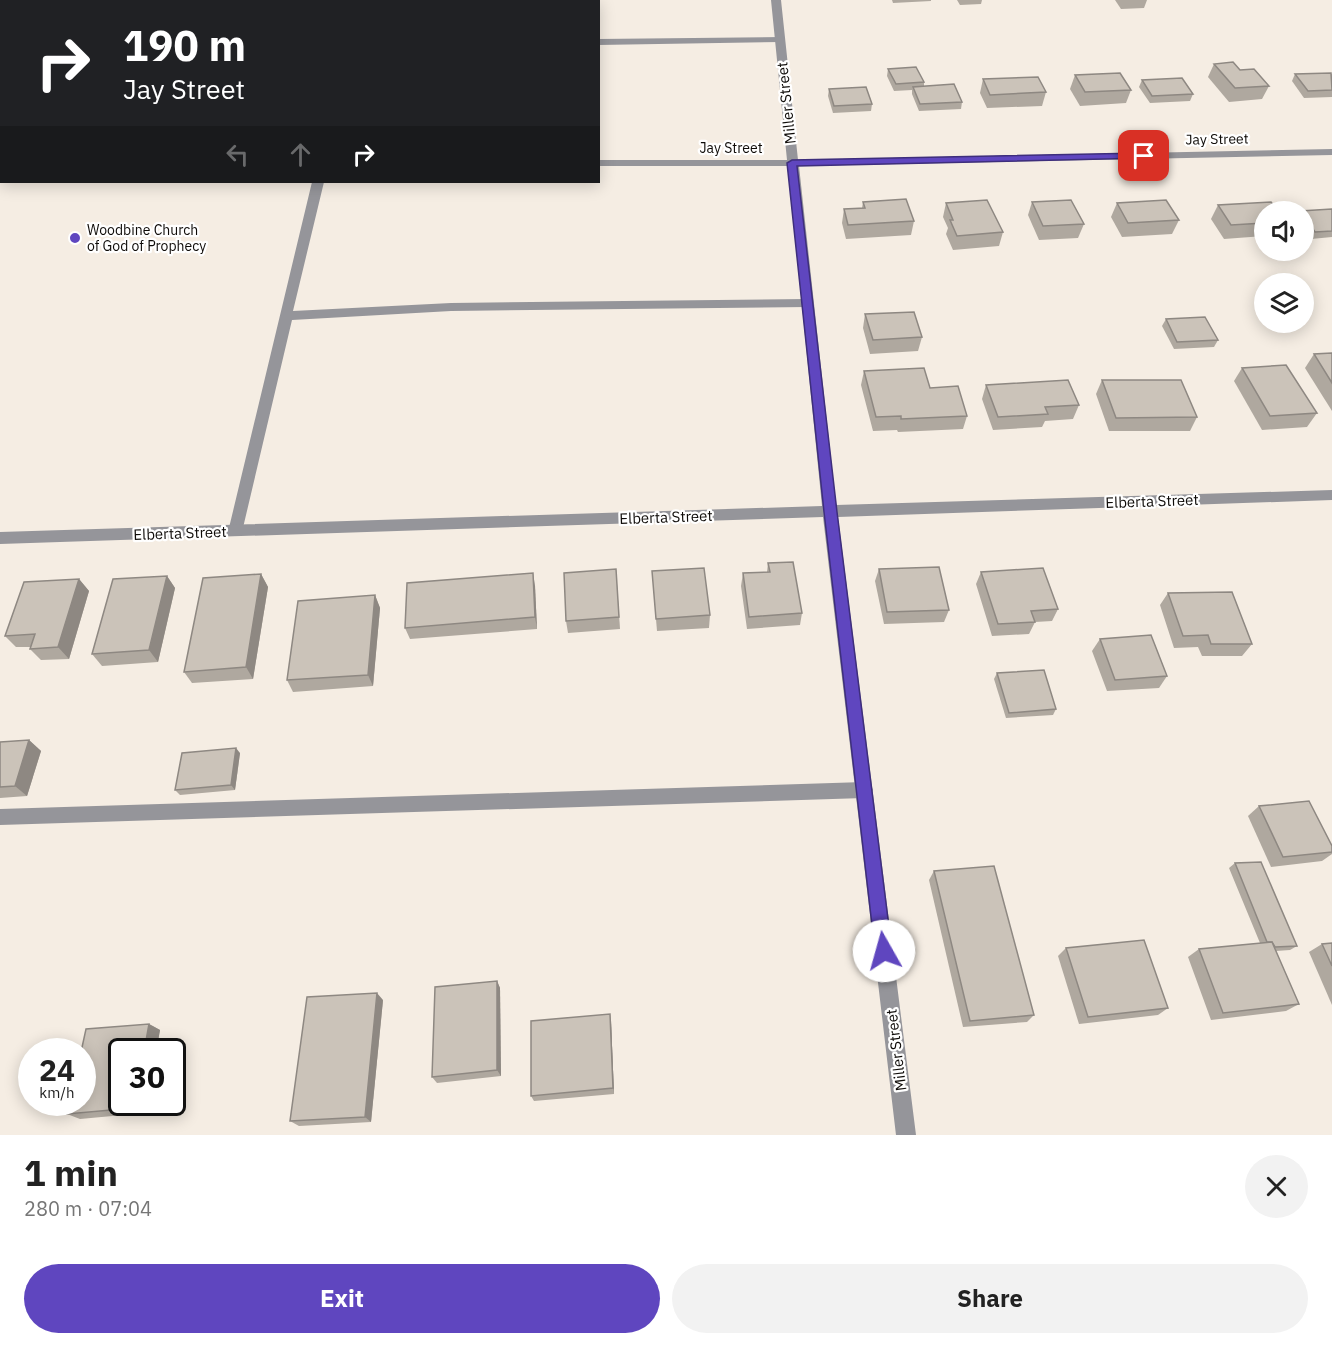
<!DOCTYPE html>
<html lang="en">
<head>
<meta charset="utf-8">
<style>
	:root { --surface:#fff; --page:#f2f2f2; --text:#222; --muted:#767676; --accent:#5f46bf }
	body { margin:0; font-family:"IBM Plex Sans",sans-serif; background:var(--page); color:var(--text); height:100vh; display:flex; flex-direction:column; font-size:22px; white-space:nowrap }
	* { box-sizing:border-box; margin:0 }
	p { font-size:20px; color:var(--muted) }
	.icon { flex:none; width:33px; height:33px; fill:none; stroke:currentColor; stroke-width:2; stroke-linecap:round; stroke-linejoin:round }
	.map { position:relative; height:1135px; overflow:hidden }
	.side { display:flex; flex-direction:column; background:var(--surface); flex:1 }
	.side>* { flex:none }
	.guide { position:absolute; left:0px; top:0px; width:600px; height:183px; box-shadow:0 3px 15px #0003; background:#202124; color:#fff; overflow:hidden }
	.buttons { position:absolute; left:1254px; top:201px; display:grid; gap:12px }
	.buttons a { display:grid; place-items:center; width:60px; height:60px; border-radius:50%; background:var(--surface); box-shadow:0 3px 15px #0003; font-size:30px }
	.speed { position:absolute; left:18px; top:1038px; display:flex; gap:12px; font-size:30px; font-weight:700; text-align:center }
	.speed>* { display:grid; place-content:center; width:78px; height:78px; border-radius:50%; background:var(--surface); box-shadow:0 3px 15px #0003; line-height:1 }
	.speed small { font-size:15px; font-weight:400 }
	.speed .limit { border:3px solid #111; border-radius:9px; background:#fff; color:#111 }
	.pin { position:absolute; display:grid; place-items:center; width:51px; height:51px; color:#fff; margin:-26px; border-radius:12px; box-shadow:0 3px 9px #0006 }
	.me { position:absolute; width:66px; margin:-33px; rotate:353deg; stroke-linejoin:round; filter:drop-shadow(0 0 4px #0008) }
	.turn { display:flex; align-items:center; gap:21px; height:126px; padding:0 24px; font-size:27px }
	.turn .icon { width:78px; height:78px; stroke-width:2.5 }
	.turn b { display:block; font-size:42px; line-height:51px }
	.lanes { display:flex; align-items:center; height:57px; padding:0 24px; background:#0003; justify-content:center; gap:30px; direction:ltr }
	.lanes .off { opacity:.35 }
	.round { display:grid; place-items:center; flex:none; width:63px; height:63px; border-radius:32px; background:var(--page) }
	.summary { display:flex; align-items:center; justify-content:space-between; height:102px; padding:0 24px }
	h1 { font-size:36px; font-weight:800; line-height:45px }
	.cta { display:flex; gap:12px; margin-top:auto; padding:12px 24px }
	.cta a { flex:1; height:69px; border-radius:36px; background:var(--accent); color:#fff; font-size:24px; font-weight:800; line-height:69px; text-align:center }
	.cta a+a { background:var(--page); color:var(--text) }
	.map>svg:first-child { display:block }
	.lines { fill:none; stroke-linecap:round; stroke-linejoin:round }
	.service { fill:#95959a; fill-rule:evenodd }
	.minor { fill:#95959a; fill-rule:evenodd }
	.secondary { fill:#6a6a72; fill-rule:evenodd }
	.wall { fill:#afa89f }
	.shaded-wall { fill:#8e8882 }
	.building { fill:#cbc3b9; stroke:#8e8882; stroke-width:1.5 }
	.route { fill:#5f46bf; stroke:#3e2e7c; stroke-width:1.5 }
	.poi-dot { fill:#5f46bf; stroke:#fff; stroke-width:2 }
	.labels { text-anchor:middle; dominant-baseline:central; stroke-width:4.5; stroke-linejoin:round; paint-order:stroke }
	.far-street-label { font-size:14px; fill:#0e0b08; stroke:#fff }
	.far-poi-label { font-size:14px; fill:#0e0b08; stroke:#fff; text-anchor:start }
	.street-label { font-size:15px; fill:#0e0b08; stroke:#fff }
</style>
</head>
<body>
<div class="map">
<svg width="1332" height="1135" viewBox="0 0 1332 1135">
	<rect width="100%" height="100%" fill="#f5ede3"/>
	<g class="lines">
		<!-- service -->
		<g class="service">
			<path d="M246 0H256L246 2Z"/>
			<path d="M783 37V41L780 42 598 45V39Z"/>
			<path d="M312 182H324L293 311 451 303 807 299 813 303 807 307 451 311 292 320 242 532 240 536H230L228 532Z"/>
			<path d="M864 782 870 784 873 790 870 796 864 798 0 825V809Z"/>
		</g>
		<!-- minor -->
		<g class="minor">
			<path d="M771 0H781L798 160 1332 149V155L799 166 836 505 1332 490V500L838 517 916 1135H896L823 517 0 544V532L822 506 788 166H598V160H787Z"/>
			<rect x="0" y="175" width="2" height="6"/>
		</g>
		<!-- secondary -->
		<g class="secondary">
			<path d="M59 0H69L59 2Z"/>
			<path d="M0 99H2L0 108Z"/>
		</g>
	</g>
	<!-- wall -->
	<g class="wall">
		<path d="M892 0H931V1L893 3Z"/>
		<path d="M957 0H982L981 4 960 5Z"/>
		<path d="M1115 0H1147L1144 8 1121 9Z"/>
		<path d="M1214 64 1240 70 1269 86 1262 99 1229 102 1208 77Z"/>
		<path d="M888 69 924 82V86L962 102 961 109 919 111 912 94V90L894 91 887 76Z"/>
		<path d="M1295 74H1332V97L1304 98 1292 81Z"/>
		<path d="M1075 75 1131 90 1126 103 1080 106 1070 89Z"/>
		<path d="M983 79 1046 92 1042 106 987 108 980 93Z"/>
		<path d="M1142 80 1193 94 1190 101 1150 103 1139 87Z"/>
		<path d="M829 89 872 104 871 111 833 113 828 96Z"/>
		<path d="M863 202 914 221 911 235 846 239 842 223 844 209 862 208Z"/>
		<path d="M1032 202 1084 224 1078 238 1039 240 1028 215Z"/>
		<path d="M946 203 1003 232 999 246 953 250 946 234 948 228 943 217Z"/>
		<path d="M1117 203 1179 220 1172 234 1122 237 1111 217Z"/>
		<path d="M1218 205 1264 212V236L1224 239 1211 219Z"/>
		<path d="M1332 209V237L1311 239 1304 229V212H1299L1300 211Z"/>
		<path d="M865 314 922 337 918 351 870 354 863 328Z"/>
		<path d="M1166 319 1218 340 1214 347 1174 349 1162 326Z"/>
		<path d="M1332 353V411L1305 368 1314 354Z"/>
		<path d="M1242 368 1317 413 1307 427 1262 430 1234 381Z"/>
		<path d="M864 371 930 388 967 416 963 429 898 432 897 430 873 431 861 385Z"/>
		<path d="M1102 380 1197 417 1190 431H1109L1096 394Z"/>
		<path d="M986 385 1079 405 1073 419 1045 421 1042 427 993 430 982 399Z"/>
		<path d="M768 563 802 613 800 625 747 629 741 586 743 573 767 572Z"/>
		<path d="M616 569 620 629 568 633 566 621Z"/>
		<path d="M879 569 949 610 944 622 884 624 875 581Z"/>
		<path d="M652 571 710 615 709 628 657 631Z"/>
		<path d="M981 572 1058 609 1052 621 1035 622 1029 634 992 636 976 584Z"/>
		<path d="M261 574 268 587 253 679 192 683 184 672Z"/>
		<path d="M167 576 175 588 158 662 102 666 92 654Z"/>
		<path d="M79 579 89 591 69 659 41 660 30 649 31 647H16L5 636Z"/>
		<path d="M535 586 537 629 410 639 405 628Z"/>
		<path d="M1168 593 1252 644 1242 656H1202L1198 647 1174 648 1160 605Z"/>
		<path d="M375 595 380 608 373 686 293 692 287 680Z"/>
		<path d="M1100 639 1167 676 1159 688 1107 691 1092 651Z"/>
		<path d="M997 673 1056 709 1053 715 1006 718 994 679Z"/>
		<path d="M29 740 41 751 27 796 0 798V742Z"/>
		<path d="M240 753 235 790 180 795 175 790Z"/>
		<path d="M1259 806 1332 846V854L1322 861 1271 867 1248 816Z"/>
		<path d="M1235 863 1297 946 1290 950 1276 951 1299 1004 1286 1011 1211 1020 1188 957 1199 949 1260 943 1229 868Z"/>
		<path d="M934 871 1034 1015 1027 1022 963 1027 929 880Z"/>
		<path d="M1332 943V1005L1309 952 1322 944Z"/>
		<path d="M1066 948 1168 1008 1158 1015 1079 1024 1058 956Z"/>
		<path d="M497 981 500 988 501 1076 437 1083 432 1077Z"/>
		<path d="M383 1000 371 1122 299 1126 290 1121Z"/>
		<path d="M611 1021 614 1094 534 1101 531 1096Z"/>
		<path d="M149 1024 160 1030 145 1113 80 1119 67 1114Z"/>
	</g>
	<!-- shaded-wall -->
	<g class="shaded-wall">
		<path d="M533 573 535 586 537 629 535 617Z"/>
		<path d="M261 574 268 587 253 679 246 667Z"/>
		<path d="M167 576 175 588 158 662 149 650Z"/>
		<path d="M79 579 89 591 69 659 58 647Z"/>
		<path d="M375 595 380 608 373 686 368 675Z"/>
		<path d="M29 740 41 751 27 796 15 786Z"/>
		<path d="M236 748 240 753 235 790 231 785Z"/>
		<path d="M497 981 500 988 501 1076 497 1070Z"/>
		<path d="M377 993 383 1000 371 1122 365 1117Z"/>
		<path d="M610 1014 611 1021 614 1094 613 1088Z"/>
		<path d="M149 1024 160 1030 156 1052H144Z"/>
		<path d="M134 1102H147L145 1113 133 1108Z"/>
	</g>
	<!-- building -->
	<g class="building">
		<path d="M1233 62 1240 70 1254 69 1269 86 1235 88 1214 64Z"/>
		<path d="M916 67 924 82 896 84 888 69Z"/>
		<path d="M1120 73 1131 90 1085 92 1075 75Z"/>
		<path d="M1331 73 1332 90 1308 91 1295 74Z"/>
		<path d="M1038 77 1046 92 990 95 983 79Z"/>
		<path d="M1182 78 1193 94 1152 96 1142 80Z"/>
		<path d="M954 84 962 102 920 104 913 87Z"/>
		<path d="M866 87 872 104 834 106 829 89Z"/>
		<path d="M906 199 914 221 848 225 844 209 865 208 863 202Z"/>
		<path d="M987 200 1003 232 957 236 950 220H953L946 203Z"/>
		<path d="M1071 200 1084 224 1043 226 1032 202Z"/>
		<path d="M1166 200 1179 220 1128 223 1117 203Z"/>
		<path d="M1271 202 1278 212H1264V223L1231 225 1218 205Z"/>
		<path d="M1332 209V231L1315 232 1304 216V212L1300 211Z"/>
		<path d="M914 312 922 337 873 340 865 314Z"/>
		<path d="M1205 317 1218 340 1177 342 1166 319Z"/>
		<path d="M1332 353V383L1314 354Z"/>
		<path d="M1286 365 1317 413 1270 416 1242 368Z"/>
		<path d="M924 368 930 388 958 386 967 416 901 419V416L876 417 864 371Z"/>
		<path d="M1068 380 1079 405 1045 407 1048 414 998 417 986 385Z"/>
		<path d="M1102 380H1181L1197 417 1116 418Z"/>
		<path d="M793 562 802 613 749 617 743 573 770 572 768 563Z"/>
		<path d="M939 567 949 610 887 612 879 569Z"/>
		<path d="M704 568 710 615 656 619 652 571Z"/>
		<path d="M1043 568 1058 609 1031 611 1035 622 998 624 981 572Z"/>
		<path d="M616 569 619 617 566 621 564 573Z"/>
		<path d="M533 573 535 617 405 628 407 583Z"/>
		<path d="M261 574 246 667 184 672 203 578Z"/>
		<path d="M167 576 149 650 92 654 113 579Z"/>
		<path d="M79 579 58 647 30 649 35 634 5 636 24 582Z"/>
		<path d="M1232 592 1252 644H1211L1208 635 1183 636 1168 593Z"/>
		<path d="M375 595 368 675 287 680 298 601Z"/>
		<path d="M1151 635 1167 676 1115 680 1100 639Z"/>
		<path d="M1044 670 1056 709 1009 713 997 673Z"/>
		<path d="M29 740 15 786 0 787V742Z"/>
		<path d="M236 748 231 785 175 790 182 753Z"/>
		<path d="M1309 801 1332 846V852L1283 857 1259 806Z"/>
		<path d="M1261 862 1297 946 1275 947 1272 942H1267L1235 863Z"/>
		<path d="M994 866 1034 1015 970 1021 934 871Z"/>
		<path d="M1144 940 1168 1008 1088 1017 1066 948Z"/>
		<path d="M1272 942 1299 1004 1223 1013 1199 949Z"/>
		<path d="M1332 943V966L1322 944Z"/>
		<path d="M497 981V1070L432 1077 435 987Z"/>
		<path d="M377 993 365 1117 290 1121 307 997Z"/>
		<path d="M610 1014 613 1088 531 1096V1021Z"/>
		<path d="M149 1024 144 1052H122V1102H134L133 1108 67 1114 69 1102H82V1052H81L86 1029Z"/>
	</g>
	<!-- route -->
	<path class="route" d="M1144 153 1149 156 1148 158 797 166 837 512 892 951 890 957 884 959 878 957 875 951 824 512 787 163 792 160Z"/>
	<!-- markers -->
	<circle class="poi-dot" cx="75" cy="238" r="6"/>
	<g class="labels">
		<!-- far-street labels -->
		<g class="far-street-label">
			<text transform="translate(1217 139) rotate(-1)">Jay Street</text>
			<text x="731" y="148">Jay Street</text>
		</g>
		<!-- far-poi labels -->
		<g class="far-poi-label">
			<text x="87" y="230">Woodbine Church<tspan x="87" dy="16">of God of Prophecy</tspan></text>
		</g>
		<!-- street labels -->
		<g class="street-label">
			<text transform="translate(786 103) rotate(-96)">Miller Street</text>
			<text transform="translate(1152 501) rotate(-2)">Elberta Street</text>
			<text transform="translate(666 517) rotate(-2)">Elberta Street</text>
			<text transform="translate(180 533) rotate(-2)">Elberta Street</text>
			<text transform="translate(896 1050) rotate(-97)">Miller Street</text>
		</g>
	</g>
</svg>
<div class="buttons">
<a><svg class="icon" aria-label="sound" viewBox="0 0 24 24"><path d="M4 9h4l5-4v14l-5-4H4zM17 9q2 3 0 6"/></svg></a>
<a><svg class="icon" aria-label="layers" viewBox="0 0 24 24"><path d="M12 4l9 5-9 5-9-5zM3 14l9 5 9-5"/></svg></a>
</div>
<div class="speed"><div>24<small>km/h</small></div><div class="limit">30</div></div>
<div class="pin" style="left:1144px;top:156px;background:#d93025"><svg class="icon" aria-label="arrive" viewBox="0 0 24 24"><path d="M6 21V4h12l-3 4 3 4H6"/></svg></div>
<svg class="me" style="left:884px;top:951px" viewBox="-20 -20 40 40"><circle r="19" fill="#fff"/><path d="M0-13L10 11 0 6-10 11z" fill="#5f46bf"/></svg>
<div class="guide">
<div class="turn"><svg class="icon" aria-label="right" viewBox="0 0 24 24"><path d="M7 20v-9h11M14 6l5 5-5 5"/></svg><div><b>190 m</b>Jay Street</div></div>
<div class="lanes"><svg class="icon off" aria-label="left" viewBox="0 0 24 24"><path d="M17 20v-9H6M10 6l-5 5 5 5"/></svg><svg class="icon off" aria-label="ahead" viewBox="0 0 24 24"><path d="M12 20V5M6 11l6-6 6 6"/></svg><svg class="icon" aria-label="right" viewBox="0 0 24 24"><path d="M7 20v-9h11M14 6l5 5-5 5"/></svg></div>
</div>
</div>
<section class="side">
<div class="summary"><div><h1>1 min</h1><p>280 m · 07:04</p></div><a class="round"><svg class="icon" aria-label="close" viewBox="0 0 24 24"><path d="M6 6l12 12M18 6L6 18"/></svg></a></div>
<div class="cta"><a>Exit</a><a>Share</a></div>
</section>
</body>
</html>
